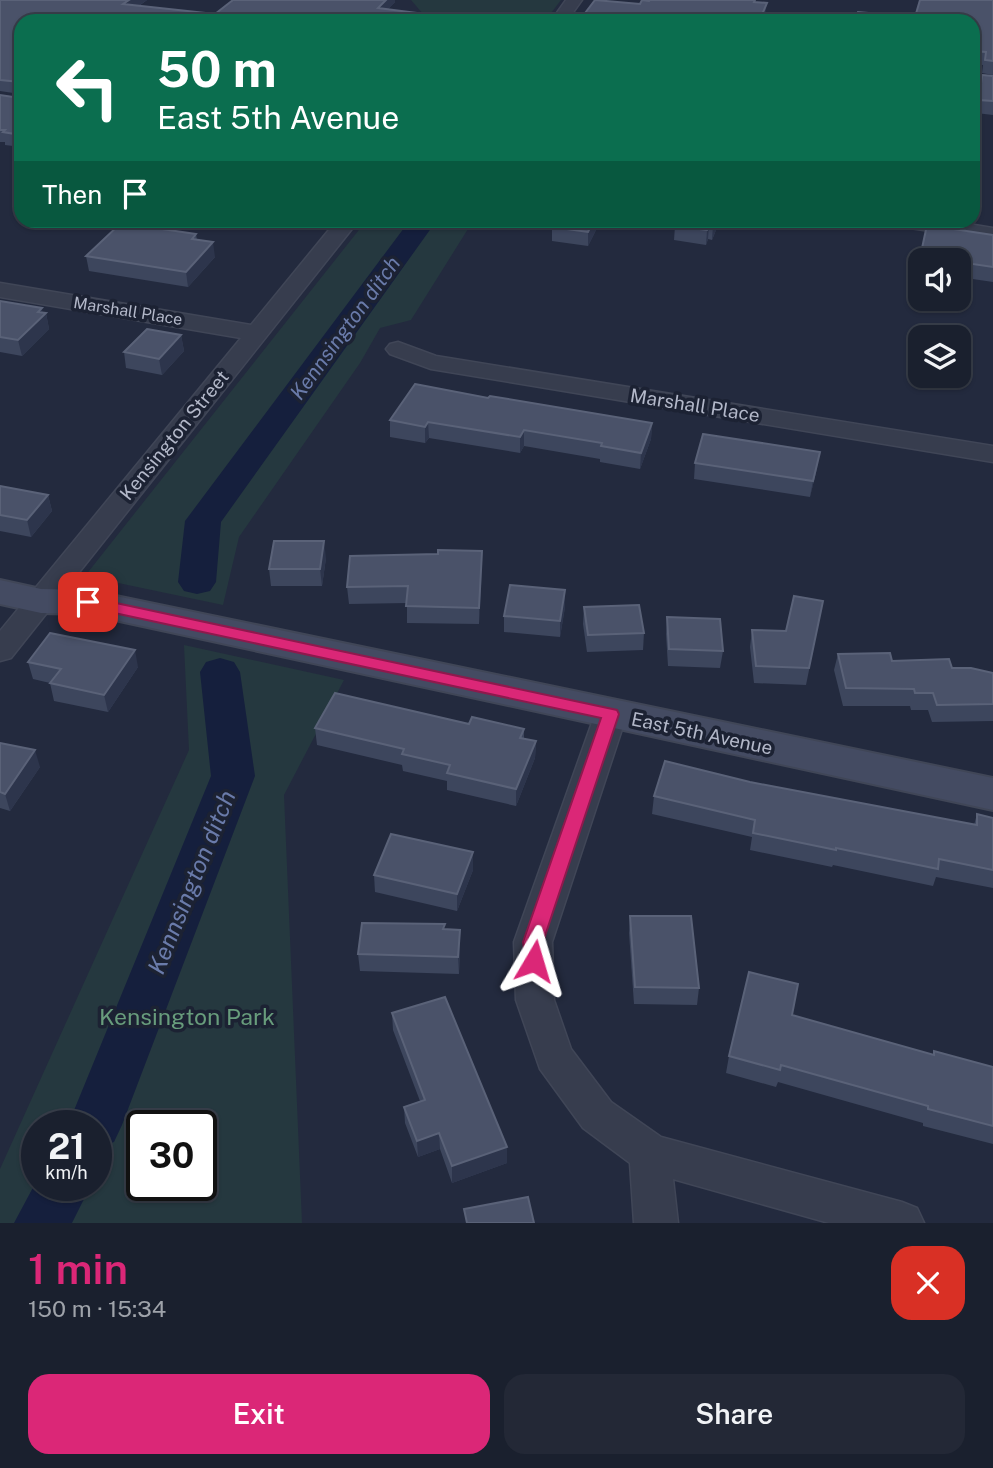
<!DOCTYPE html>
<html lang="en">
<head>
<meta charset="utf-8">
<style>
	:root { --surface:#1a202e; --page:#232836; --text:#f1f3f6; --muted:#9fa3aa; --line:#383e4a; --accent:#db2777 }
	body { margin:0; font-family:"Public Sans",sans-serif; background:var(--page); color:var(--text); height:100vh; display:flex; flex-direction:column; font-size:26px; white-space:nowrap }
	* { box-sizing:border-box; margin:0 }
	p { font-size:23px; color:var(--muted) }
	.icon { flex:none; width:38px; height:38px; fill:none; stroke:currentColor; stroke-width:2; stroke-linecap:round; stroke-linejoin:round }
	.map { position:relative; height:1223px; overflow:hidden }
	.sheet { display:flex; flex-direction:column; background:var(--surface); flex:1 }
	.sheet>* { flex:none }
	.guide { position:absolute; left:14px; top:14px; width:966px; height:214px; border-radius:21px; box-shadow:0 2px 5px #0004,0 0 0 2px var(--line); background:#0b6e4f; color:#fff; overflow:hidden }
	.buttons { position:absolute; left:908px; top:248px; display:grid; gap:14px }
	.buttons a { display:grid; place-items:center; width:63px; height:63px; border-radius:14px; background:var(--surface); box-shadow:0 2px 5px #0004,0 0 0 2px var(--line); font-size:35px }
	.speed { position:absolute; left:21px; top:1110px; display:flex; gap:14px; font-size:35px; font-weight:700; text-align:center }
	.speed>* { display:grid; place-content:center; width:91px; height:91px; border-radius:50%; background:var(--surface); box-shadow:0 2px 5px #0004,0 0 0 2px var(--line); line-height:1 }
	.speed small { font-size:18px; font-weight:400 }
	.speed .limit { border:4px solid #111; border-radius:10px; background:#fff; color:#111 }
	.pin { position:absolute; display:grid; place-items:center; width:60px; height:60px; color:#fff; margin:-30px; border-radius:14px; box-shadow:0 4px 10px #0006 }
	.me { position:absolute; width:77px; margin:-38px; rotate:7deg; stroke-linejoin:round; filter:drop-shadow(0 0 5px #0008) }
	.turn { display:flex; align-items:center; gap:24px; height:147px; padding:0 28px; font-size:32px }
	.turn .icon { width:91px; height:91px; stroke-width:2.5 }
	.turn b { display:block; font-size:49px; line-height:60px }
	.then { display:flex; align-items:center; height:66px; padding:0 28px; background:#0003; gap:14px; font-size:26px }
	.round { display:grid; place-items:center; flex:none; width:74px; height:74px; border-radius:21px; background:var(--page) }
	.overview { display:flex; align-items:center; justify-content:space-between; height:119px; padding:0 28px }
	h1 { font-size:42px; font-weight:600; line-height:52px; color:var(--accent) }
	.cta { display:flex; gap:14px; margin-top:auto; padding:14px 28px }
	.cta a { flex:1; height:80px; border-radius:21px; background:var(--accent); color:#fff; font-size:28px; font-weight:600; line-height:80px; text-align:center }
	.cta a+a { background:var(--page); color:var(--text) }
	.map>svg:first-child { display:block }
	.green { fill:#25383f; fill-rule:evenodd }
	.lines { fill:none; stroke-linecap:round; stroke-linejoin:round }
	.canal { fill:#151f3d; fill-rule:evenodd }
	.street-casing { stroke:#404657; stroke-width:3 }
	.secondary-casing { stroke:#404657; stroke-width:4 }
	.street { fill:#373d4e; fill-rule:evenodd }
	.secondary { fill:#444b62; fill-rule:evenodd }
	.wall { fill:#3d465d }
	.shaded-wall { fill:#2d354c }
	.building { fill:#4a5269; stroke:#5a6278; stroke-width:2 }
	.route { fill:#db2777; stroke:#8e194d; stroke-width:2 }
	.labels { text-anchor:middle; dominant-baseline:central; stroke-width:7; stroke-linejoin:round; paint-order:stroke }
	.far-street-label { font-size:16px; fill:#b3b8c9; stroke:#1c2233 }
	.street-label { font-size:19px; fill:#b3b8c9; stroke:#1c2233 }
	.water-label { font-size:21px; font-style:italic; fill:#6a7baa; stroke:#1c2233 }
	.near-park-label { font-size:23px; fill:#689c7c; stroke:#1c2233 }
	.near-water-label { font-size:24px; font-style:italic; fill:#6a7baa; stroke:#1c2233 }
</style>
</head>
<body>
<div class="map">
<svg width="993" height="1223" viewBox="0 0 993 1223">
	<rect width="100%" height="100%" fill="#232a3e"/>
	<!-- green -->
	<g class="green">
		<path d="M411 0H561L545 21H429Z"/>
		<path d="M366 221H473L411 320 380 328 360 363 239 537 223 605 85 576Z"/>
		<path d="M184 645 344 680 284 795 302 1223H0V1169L189 750ZM37 1125H96V1185H37ZM142 1125H201V1185H142Z"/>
	</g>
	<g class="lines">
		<!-- canal -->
		<g class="canal">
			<path d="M410 220H437L221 522 216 582 210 591 197 594 184 591 178 582 185 521Z"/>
			<path d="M220 658 234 662 240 672 255 776 122 1125 114 1142 96 1149V1125H68L211 776 200 672 206 662Z"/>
			<path d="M37 1180V1185H91L72 1223H14Z"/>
		</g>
		<!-- street casing -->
		<g class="street-casing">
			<g id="street">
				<path d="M566 0H582L567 21H551Z"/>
				<path d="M973 75 993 77V87L973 85Z"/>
				<path d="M337 220H359L11 658 0 661V631L241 338 0 297V283L251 325Z"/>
				<path d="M886 220H944L993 228V240L896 226Z"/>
				<path d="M398 342 436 356 993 446V462L431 369 390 354 386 349 390 344Z"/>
				<path d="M611 703 622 706 627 714 552 942 554 1000 571 1049 611 1102 661 1137 902 1202 917 1208 924 1223H829L673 1179 678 1223H634L630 1163 583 1128 540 1069 516 1000 514 942 595 714 600 706Z"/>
			</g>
		</g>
		<!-- secondary casing -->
		<g class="secondary-casing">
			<path id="secondary" d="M0 580 41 589 87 590 993 778V810L87 614 41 613 0 604Z"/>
		</g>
		<!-- street -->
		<use href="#street" class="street"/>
		<!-- secondary -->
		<use href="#secondary" class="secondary"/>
	</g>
	<!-- wall -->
	<g class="wall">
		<path d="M0 0H147L139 6 215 14 233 0H395V2L388 9 417 21H21V147L5 145V142H0V95L20 98V94L0 91Z"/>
		<path d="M993 0V75L982 73 983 65 973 64V21L915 17Z"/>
		<path d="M982 75 993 76V115L976 113Z"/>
		<path d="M556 220H601L588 246 552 241V227Z"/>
		<path d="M677 220H720L712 240 708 239 706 245 674 240 675 226Z"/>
		<path d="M927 225 993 235V282L959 277V261H920V268L918 267Z"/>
		<path d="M196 234 197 240 215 257 188 287 89 271 86 256Z"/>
		<path d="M0 301 42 308V313H46L49 329 22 356 0 352Z"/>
		<path d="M181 335 184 351 162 375 126 368 124 352Z"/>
		<path d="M488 398 652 423 651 439 640 469 600 462V459L524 446 520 453 429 438 425 443 390 437V420Z"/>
		<path d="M695 463 817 468 810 497 694 479Z"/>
		<path d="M0 486 48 495 52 511 31 537 0 531Z"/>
		<path d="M482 551 479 624 407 623V603L349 604 347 587 438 554Z"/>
		<path d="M326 558 322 586H271L269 569Z"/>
		<path d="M823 601 806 685 754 683 750 647 752 630 786 631Z"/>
		<path d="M565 607 560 637 504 632V616Z"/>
		<path d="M584 607 644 633 643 650 587 652 583 624Z"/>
		<path d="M667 617 723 651 720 668 668 666 666 634Z"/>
		<path d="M838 654 993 673V721L932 722 928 710H911L910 706H843L834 670Z"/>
		<path d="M28 662 138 667 108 712 54 701 50 683 33 679Z"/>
		<path d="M469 724 524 729V739L536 741 535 758 516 806 447 790V781L403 771 402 765 317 745 315 728Z"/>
		<path d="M0 743 40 767 10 811 0 808Z"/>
		<path d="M750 782 974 825 977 814 993 818V888L936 877 933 886 833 865 832 867 750 850 752 837 652 814 654 796Z"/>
		<path d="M473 870 457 911 375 892 374 875Z"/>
		<path d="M630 916 699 988 697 1005 634 1004 629 933Z"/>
		<path d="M445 929 460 947 459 974 360 971 358 954Z"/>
		<path d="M392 1013 507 1163 452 1183 440 1149 418 1157 405 1123 404 1107 420 1101 393 1030Z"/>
		<path d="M792 1015 933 1055 934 1051 993 1067V1144L923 1126V1123L778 1082 776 1087 726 1073 729 1056Z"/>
	</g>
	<!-- shaded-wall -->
	<g class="shaded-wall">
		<path d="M129 0H147L125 15 123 4Z"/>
		<path d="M386 0H395V2L378 20V8Z"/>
		<path d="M767 3 765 16 763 21 761 17Z"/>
		<path d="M276 13 277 21H268Z"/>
		<path d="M417 13V21H409Z"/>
		<path d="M594 220H601L588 246V232Z"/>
		<path d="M715 220H720L712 240 713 225Z"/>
		<path d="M709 225 708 239 706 245 707 230Z"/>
		<path d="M213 242 215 257 188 287 186 272Z"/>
		<path d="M42 308 43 316 46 313 49 329 22 356 18 340Z"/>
		<path d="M181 335 184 351 162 375 159 359Z"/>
		<path d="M428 422 429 438 425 443V427Z"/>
		<path d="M652 423 651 439 640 469 641 453Z"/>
		<path d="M524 430V446L520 453V437Z"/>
		<path d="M820 452 817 468 810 497 813 481Z"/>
		<path d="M48 495 52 511 31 537 27 520Z"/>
		<path d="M324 541 326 558 322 586 320 569Z"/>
		<path d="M482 551V567L479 624V608Z"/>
		<path d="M565 590V607L560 637V621Z"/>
		<path d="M135 650 138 667 108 712 104 695Z"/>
		<path d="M536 741 535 758 516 806V789Z"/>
		<path d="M35 750 40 767 10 811 5 794Z"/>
		<path d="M473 852V870L457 911V894Z"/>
		<path d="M460 930V947L459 974 458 957Z"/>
		<path d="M439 1133 440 1149 418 1157 417 1141Z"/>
		<path d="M507 1147V1163L452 1183V1166Z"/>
	</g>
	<!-- building -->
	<g class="building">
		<path d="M0 0H129L123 4 215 14 233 0H386L378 8 417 13 409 21H283L276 13 268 21H21V135L3 132 5 130H0V95L20 98V82L0 80Z"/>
		<path d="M595 0 640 4 642 0 649 1 650 0H755L754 2 767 3 761 17 804 21H579Z"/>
		<path d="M920 0H993V61L985 60 986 52 973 51V21H855L858 12 915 17Z"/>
		<path d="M982 75 993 76V101L979 100Z"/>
		<path d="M556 220H594L588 232 552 227Z"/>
		<path d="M677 220H715L713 225H709L707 230 675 226Z"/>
		<path d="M121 223 196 234 192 239 213 242 186 272 86 256Z"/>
		<path d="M927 225 993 235V267L959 262V261L929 258V254L921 253Z"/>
		<path d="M0 301 42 308 38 312 46 313 18 340 0 337Z"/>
		<path d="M147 329 181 335 159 359 124 352Z"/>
		<path d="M415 384 488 398 490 396 652 423 641 453 601 446 602 443 524 430 520 437 428 422 425 427 390 420Z"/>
		<path d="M703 434 820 452 813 481 695 463Z"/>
		<path d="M0 486 48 495 27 520 0 515Z"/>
		<path d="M274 541H324L320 569H269Z"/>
		<path d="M438 550 482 551 479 608 406 606 408 586 347 587 350 556 438 554Z"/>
		<path d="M510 585 565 590 560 621 504 616Z"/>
		<path d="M794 596 823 601 809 668 756 666 752 630 786 631Z"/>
		<path d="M639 605 644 633 588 635 584 607Z"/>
		<path d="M667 617 720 619 723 651 669 649Z"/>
		<path d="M50 633 135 650 104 695 50 683 61 669 28 662Z"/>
		<path d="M890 653 892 661 949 659 952 668H971L993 673V704L937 705 933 693H915L914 689 846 688 838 654Z"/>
		<path d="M335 693 469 724 472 717 524 729 520 738 536 741 516 789 447 773 450 765 402 754 404 749 315 728Z"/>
		<path d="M0 743 35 750 5 794 0 792Z"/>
		<path d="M665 761 750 782 977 825V814L993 818V870L939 859 938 869 836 848V850L753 833 755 820 654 796Z"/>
		<path d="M391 834 473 852 457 894 374 875Z"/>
		<path d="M630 916H691L699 988 635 987Z"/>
		<path d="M362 923 445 924 443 929 460 930 458 957 358 954Z"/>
		<path d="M749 972 798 984 792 1015 934 1055V1051L993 1067V1126L928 1109V1106L781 1065 780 1070 729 1056Z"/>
		<path d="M445 997 507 1147 452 1166 439 1133 417 1141 404 1107 425 1100 392 1013Z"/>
		<path d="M528 1197 534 1223H467L464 1209Z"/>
	</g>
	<!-- route -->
	<path class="route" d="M88 597 617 710 619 714 543 942 544 961 541 967 534 969 527 967 523 942 601 718 82 606 80 602 82 599Z"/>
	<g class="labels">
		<!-- far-street labels -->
		<g class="far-street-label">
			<text transform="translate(128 311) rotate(9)">Marshall Place</text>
		</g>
		<!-- street labels -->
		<g class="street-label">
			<text transform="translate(695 405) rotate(9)">Marshall Place</text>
			<text transform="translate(174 435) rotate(-51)">Kensington Street</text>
			<text transform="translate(702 733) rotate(12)">East 5th Avenue</text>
		</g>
		<!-- water labels -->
		<g class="water-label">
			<text transform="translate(345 328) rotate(-54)">Kennsington ditch</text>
		</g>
		<!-- near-park labels -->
		<g class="near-park-label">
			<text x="187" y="1016">Kensington Park</text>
		</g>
		<!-- near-water labels -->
		<g class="near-water-label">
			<text transform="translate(191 882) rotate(-68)">Kennsington ditch</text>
		</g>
	</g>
</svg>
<div class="buttons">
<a><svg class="icon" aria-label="sound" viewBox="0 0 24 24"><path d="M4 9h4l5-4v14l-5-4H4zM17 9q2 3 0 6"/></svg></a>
<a><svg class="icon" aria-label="layers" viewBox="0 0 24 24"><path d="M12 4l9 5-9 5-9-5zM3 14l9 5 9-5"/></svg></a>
</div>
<div class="speed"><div>21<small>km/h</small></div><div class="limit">30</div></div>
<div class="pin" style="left:88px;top:602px;background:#d93025"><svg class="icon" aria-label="arrive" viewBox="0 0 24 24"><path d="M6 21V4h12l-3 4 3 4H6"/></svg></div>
<svg class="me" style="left:534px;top:961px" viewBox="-20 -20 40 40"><path d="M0-17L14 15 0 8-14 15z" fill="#db2777" stroke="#fff" stroke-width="4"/></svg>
<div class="guide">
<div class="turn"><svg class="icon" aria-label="left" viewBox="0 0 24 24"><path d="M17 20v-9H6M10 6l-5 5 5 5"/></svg><div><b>50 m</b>East 5th Avenue</div></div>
<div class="then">Then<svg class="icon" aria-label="arrive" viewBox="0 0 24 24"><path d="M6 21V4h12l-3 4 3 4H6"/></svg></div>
</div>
</div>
<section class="sheet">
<div class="overview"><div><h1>1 min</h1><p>150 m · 15:34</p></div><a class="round" style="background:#d93025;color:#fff"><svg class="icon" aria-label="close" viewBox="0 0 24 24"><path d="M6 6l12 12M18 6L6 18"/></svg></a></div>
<div class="cta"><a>Exit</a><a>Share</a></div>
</section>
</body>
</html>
